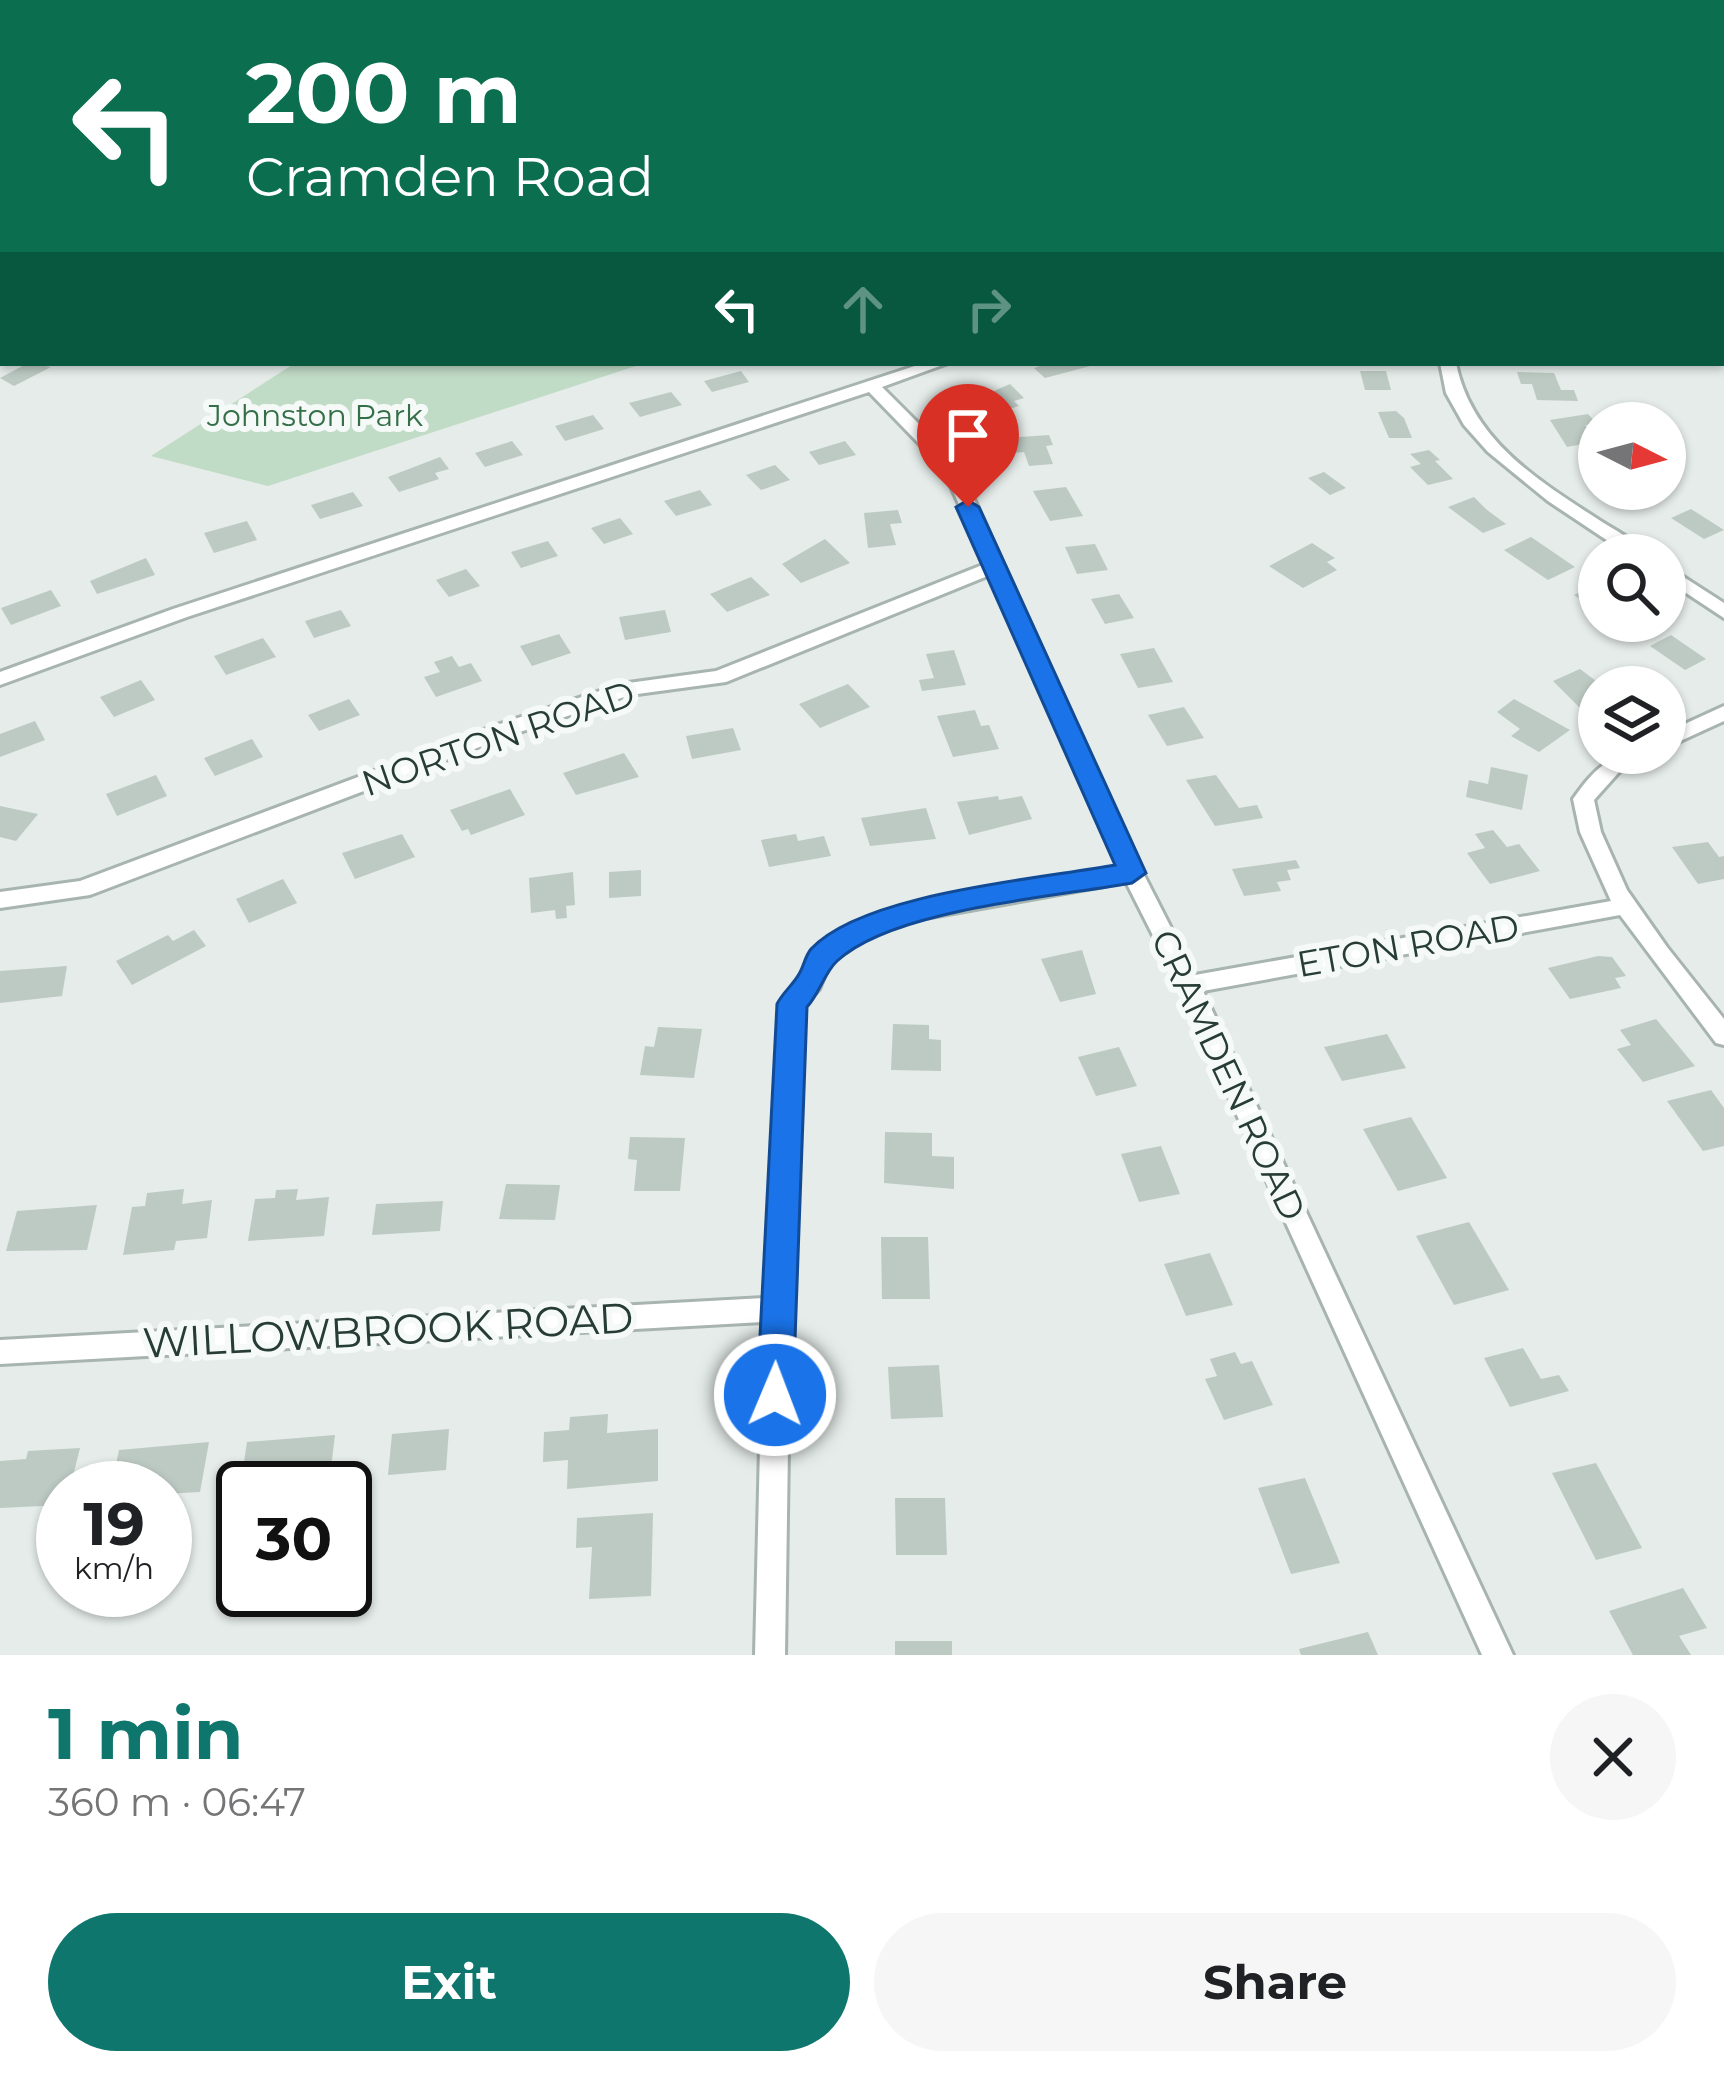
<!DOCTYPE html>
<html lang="en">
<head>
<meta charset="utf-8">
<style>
	:root { --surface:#fff; --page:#f6f6f6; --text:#202124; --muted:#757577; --accent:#0f766e }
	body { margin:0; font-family:Montserrat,sans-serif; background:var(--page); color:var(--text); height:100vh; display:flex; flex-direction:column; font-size:45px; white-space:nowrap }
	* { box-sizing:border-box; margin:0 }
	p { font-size:39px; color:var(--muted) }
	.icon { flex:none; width:66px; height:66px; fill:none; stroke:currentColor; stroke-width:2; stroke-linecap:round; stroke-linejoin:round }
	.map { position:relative; height:1655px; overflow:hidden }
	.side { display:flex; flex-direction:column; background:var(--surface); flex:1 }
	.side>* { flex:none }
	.hud { position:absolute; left:0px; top:0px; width:1725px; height:366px; box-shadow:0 3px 9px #0004; background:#0b6e4f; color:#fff; overflow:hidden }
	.needle { width:78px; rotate:96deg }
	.fabs { position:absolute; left:1578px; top:402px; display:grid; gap:24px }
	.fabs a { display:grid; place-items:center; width:108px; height:108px; border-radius:50%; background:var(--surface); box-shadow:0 3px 9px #0004; font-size:60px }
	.speed { position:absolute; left:36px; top:1461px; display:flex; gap:24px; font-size:60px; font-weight:700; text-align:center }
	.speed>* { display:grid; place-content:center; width:156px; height:156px; border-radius:50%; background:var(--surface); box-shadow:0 3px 9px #0004; line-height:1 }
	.speed small { font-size:30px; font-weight:400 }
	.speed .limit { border:6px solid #111; border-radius:18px; background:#fff; color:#111 }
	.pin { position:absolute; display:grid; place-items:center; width:102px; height:102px; color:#fff; margin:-123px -51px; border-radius:50% 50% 50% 0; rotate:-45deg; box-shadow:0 0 12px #0007 }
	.pin .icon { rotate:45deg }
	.me { position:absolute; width:132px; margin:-66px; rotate:1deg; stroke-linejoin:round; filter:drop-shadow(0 0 9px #0008) }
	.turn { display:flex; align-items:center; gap:42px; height:252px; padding:0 48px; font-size:54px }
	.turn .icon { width:156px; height:156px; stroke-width:2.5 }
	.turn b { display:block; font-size:84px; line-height:102px }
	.lanes { display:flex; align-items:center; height:114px; padding:0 48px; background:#0003; justify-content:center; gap:60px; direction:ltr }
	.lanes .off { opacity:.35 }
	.round { display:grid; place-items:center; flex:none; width:126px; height:126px; border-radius:63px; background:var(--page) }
	.summary { display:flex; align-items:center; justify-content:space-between; height:204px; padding:0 48px }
	h1 { font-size:72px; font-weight:700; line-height:90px; color:var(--accent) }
	.primary-button { display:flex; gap:24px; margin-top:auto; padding:24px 48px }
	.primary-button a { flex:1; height:138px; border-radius:72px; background:var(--accent); color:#fff; font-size:48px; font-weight:700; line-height:138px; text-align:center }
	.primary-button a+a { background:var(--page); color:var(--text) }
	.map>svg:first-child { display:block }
	.green { fill:#c0dbc6 }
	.building { fill:#bdcac4 }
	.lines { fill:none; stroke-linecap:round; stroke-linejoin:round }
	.lane-casing { stroke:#a8b4af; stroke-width:10 }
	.street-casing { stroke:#a8b4af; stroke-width:6 }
	.secondary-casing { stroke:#a4b7b0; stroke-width:6 }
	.lane { stroke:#fff; stroke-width:6 }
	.street { fill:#fff; fill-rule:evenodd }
	.secondary { fill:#fff; fill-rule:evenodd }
	.route { fill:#1a73e8; stroke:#114b97; stroke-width:3 }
	.labels { text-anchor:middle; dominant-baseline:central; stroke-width:12; stroke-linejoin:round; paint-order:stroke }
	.far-park-label { font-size:30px; fill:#346f48; stroke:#f5f9f7 }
	.street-label { font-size:36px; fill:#263c35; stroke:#f5f9f7 }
	.near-street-label { font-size:42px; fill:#263c35; stroke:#f5f9f7 }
</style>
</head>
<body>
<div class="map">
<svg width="1724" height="1655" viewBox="0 0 1724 1655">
	<rect width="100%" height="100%" fill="#e5ece9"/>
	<!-- green -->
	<path class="green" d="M295 363H645L268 486 151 456Z"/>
	<!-- building -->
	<g class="building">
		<path d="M28 363 51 367 14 386 0 378Z"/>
		<path d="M1049 363H1098V364L1045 378 1034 368Z"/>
		<path d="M741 371 749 382 712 392 704 381Z"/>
		<path d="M1360 371H1386L1391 390H1365Z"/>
		<path d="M1517 372 1554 373 1561 390H1574L1578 401 1537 400 1532 384H1521Z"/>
		<path d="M1010 384 1024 398 1014 401 1019 406 984 417 969 402Z"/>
		<path d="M671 392 682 405 640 417 629 403Z"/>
		<path d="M1396 411 1404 418 1412 438H1389L1378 412Z"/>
		<path d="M1588 414 1597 424 1585 425 1599 441 1567 447 1550 420Z"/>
		<path d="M593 415 604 429 565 441 555 426Z"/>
		<path d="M1049 435 1053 445 1046 446 1053 464 1029 466 1024 452 1012 453 1007 438Z"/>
		<path d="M512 441 523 455 485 467 475 453Z"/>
		<path d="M845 441 856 455 819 465 809 452Z"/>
		<path d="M1429 450 1440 460 1435 461 1453 479 1428 485 1410 467 1421 464 1410 454Z"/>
		<path d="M440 457 449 469 435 473 439 479 399 492 388 477Z"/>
		<path d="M775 465 790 480 761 490 746 475Z"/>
		<path d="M1324 472 1346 488 1330 495 1308 478Z"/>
		<path d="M1066 487 1083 516 1050 521 1033 491Z"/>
		<path d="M700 490 712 505 676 516 664 501Z"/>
		<path d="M353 492 363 506 320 519 311 505Z"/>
		<path d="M1474 497 1487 510 1506 524 1483 533 1448 507Z"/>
		<path d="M1691 509 1724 530 1704 539 1671 518Z"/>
		<path d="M898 510 902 523 890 524 896 545 868 548 864 513Z"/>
		<path d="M620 518 633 534 604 544 591 528Z"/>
		<path d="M247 521 257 540 214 553 204 533Z"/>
		<path d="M1531 537 1575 567 1548 580 1504 550Z"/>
		<path d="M825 539 850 563 801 583 782 564Z"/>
		<path d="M548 541 558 556 521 568 511 552Z"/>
		<path d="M1312 543 1335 558 1327 562 1337 570 1303 588 1269 566Z"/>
		<path d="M1095 544 1108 570 1077 574 1065 547Z"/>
		<path d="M146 558 155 575 97 594 90 581Z"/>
		<path d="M466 569 480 586 449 597 436 580Z"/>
		<path d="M751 577 770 595 727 612 710 594Z"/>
		<path d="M1596 584 1599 586V612L1574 595Z"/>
		<path d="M51 590 61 606 11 625 1 608Z"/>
		<path d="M1119 594 1134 618 1105 624 1091 599Z"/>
		<path d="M341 610 351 626 314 638 305 621Z"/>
		<path d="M665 610 671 632 625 640 619 617Z"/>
		<path d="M559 634 571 653 532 666 520 646Z"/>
		<path d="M1671 635 1706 659 1685 670 1650 646Z"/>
		<path d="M263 638 276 657 226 675 214 656Z"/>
		<path d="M1154 648 1173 682 1138 688 1120 654Z"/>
		<path d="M954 650 966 685 922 691 919 680 934 678 926 654Z"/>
		<path d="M452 656 459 667 471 663 482 681 436 697 424 677 440 672 434 662Z"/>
		<path d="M1580 669 1604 687H1599V707L1585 713 1553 681Z"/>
		<path d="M141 680 155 700 114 717 100 697Z"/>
		<path d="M848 684 870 707 820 728 799 704Z"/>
		<path d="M349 699 360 715 319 731 308 715Z"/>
		<path d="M1514 699 1570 730 1539 752 1511 736 1520 729 1497 712Z"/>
		<path d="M1184 707 1204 738 1167 746 1148 715Z"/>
		<path d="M975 710 981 726 989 725 999 749 953 757 937 716Z"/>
		<path d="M35 721 45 740 0 757V734Z"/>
		<path d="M733 728 741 750 692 759 686 736Z"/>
		<path d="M252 739 263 757 215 776 204 758Z"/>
		<path d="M624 753 639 777 576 795 563 773Z"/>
		<path d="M1491 767 1528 775 1522 810 1466 797 1469 780 1488 784Z"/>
		<path d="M156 775 167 796 117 816 106 794Z"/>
		<path d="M1216 775 1239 808 1257 805 1263 818 1215 826 1186 780Z"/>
		<path d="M510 789 525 815 471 835 468 829 462 831 450 810Z"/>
		<path d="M998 796 999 800 1022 796 1032 819 969 835 957 802Z"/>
		<path d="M0 806 38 814 16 841 0 837Z"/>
		<path d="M926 808 936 839 870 846 861 818Z"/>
		<path d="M1493 830 1507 847 1519 844 1540 871 1490 884 1467 853 1485 848 1475 834Z"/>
		<path d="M402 834 415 857 355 879 342 853Z"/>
		<path d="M796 834 798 841 824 836 831 856 769 867 761 840Z"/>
		<path d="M1708 842 1719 857 1724 856V879L1698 884 1672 847Z"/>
		<path d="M1296 860 1300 868 1287 870 1291 880 1277 882 1281 891 1244 896 1232 869Z"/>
		<path d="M641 870V896L609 898V872Z"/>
		<path d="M573 872 575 905 566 906 567 918 556 919 555 910 531 913 529 878Z"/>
		<path d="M283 879 297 903 249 923 236 899Z"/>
		<path d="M194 930 206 946 132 985 116 961 168 935 173 941Z"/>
		<path d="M1082 950 1096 994 1060 1002 1041 959Z"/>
		<path d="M1598 956 1612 957 1626 976 1615 978 1621 988 1570 999 1548 968Z"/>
		<path d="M67 966 62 996 0 1003V971Z"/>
		<path d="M1656 1019 1695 1066 1643 1082 1617 1049 1631 1045 1620 1030Z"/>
		<path d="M893 1024 929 1025V1039L941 1040V1071L891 1070Z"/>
		<path d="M658 1027 702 1029 694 1078 640 1075 645 1046 654 1047Z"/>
		<path d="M1387 1034 1406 1068 1342 1081 1324 1047Z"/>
		<path d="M1119 1047 1137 1086 1096 1096 1078 1057Z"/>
		<path d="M1711 1090 1724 1108V1146L1703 1151 1667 1101Z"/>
		<path d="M1411 1117 1447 1178 1398 1191 1363 1129Z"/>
		<path d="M885 1132 932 1133V1156L954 1157V1189L884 1183Z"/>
		<path d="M630 1137 685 1138 680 1191H634L637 1160 628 1159Z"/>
		<path d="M1161 1146 1180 1194 1139 1202 1121 1154Z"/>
		<path d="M506 1184 560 1185 555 1220 499 1219Z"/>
		<path d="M184 1189 182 1204 212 1200 207 1238 176 1241 174 1250 123 1255 132 1207 145 1206 147 1193Z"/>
		<path d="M298 1189 296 1200 329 1197 324 1236 248 1241 255 1199 275 1198 276 1190Z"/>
		<path d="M443 1201 440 1231 372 1235 376 1204Z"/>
		<path d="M97 1205 87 1250 6 1251 17 1211Z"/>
		<path d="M1469 1222 1509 1290 1454 1305 1416 1236Z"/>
		<path d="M881 1237H928L930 1299H882Z"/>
		<path d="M1210 1253 1233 1305 1186 1316 1164 1264Z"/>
		<path d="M1523 1348 1541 1379 1559 1375 1569 1391 1510 1407 1484 1358Z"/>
		<path d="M1235 1352 1241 1364 1252 1361 1273 1405 1224 1420 1205 1379 1217 1376 1210 1359Z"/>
		<path d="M939 1365 943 1417 891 1419 888 1367Z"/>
		<path d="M608 1414 607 1433 658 1429V1481L567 1489 568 1460 543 1462 544 1432 569 1430 570 1417Z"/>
		<path d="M449 1429 446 1470 388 1475 392 1434Z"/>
		<path d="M335 1435 329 1484 240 1488 247 1442Z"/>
		<path d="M209 1442 200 1492 165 1494V1488H111L119 1450Z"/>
		<path d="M80 1448 70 1488H63V1505L0 1508V1461L26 1459 28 1451Z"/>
		<path d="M1596 1463 1642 1548 1596 1560 1552 1473Z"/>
		<path d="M1305 1478 1340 1563 1291 1574 1258 1488Z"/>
		<path d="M895 1498H945L947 1555H896Z"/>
		<path d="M653 1513 651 1596 589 1599 592 1547 576 1548 577 1518Z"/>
		<path d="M1683 1588 1707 1628 1679 1636 1691 1655H1633L1609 1611Z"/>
		<path d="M1368 1632 1378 1655H1301L1299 1649Z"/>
		<rect x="895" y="1641" width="57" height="14"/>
	</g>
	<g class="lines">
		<!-- lane casing -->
		<g class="lane-casing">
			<path id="lane" d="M1683 0 1689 3"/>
		</g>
		<!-- street casing -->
		<g class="street-casing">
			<g id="street">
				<path d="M868 0H886L889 3H871Z"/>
				<rect x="0" y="60" width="3" height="8"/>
				<path d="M1722 166H1724L1722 175Z"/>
				<rect x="0" y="179" width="3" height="8"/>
				<rect x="1722" y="246" width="2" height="9"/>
				<path d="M924 363H948L882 387 944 449 964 477 1143 873 1195 975 1611 901 1580 832 1573 799C1596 767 1609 753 1650 753L1647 758 1620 771 1594 800 1601 832 1627 890 1667 947 1724 1019V1045L1716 1043 1620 915 1203 991 1513 1655H1482L1178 985 1126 882 914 920 872 934 830 962 819 989 803 1007 790 1309 785 1655H755L763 1322 0 1364V1340L764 1298 781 1004 801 978 813 951 856 922 913 904 1119 867 990 575 726 682 630 695 511 735 90 895 0 908V892L80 881 497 725 621 684 716 671 985 564 947 477 932 457 869 392 187 617 0 685V672L173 609Z"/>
				<path d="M1440 363H1456C1471 438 1535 479 1596 518 1614 530 1635 540 1650 555H1629L1548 501 1488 452 1464 425 1446 393Z"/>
				<path d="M1665 565 1724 603V618L1665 579Z"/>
				<path d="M1724 706V721L1665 748V733Z"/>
			</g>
		</g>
		<!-- secondary casing -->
		<g class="secondary-casing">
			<g id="secondary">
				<path d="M254 0H270L271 3H255Z"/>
				<path d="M1498 0H1524L1526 3H1500Z"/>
				<rect x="1722" y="45" width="2" height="11"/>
				<path d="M3 322V337L0 338V323Z"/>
			</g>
		</g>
		<!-- lane -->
		<use href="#lane" class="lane"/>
		<!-- street -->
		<use href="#street" class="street"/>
		<!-- secondary -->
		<use href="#secondary" class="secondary"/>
	</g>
	<!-- route -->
	<path class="route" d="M968 500 979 507 1146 873 1132 883C1054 897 893 909 837 961 825 972 819 994 807 1007L793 1395 787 1407 775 1412 762 1407 757 1395 777 1004C783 992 793 985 799 974 804 966 805 956 811 949 863 893 1039 879 1115 865L956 507Z"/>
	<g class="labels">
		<!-- far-park labels -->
		<g class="far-park-label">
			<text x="315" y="415">Johnston Park</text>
		</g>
		<!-- street labels -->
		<g class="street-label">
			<text transform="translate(498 738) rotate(-19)">NORTON ROAD</text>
			<text transform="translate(1408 945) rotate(-10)">ETON ROAD</text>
			<text transform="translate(1229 1075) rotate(65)">CRAMDEN ROAD</text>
		</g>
		<!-- near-street labels -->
		<g class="near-street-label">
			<text transform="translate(388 1330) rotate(-3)">WILLOWBROOK ROAD</text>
		</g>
	</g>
</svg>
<div class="fabs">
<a><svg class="needle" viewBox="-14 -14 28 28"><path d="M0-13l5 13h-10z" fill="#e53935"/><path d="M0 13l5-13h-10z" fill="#757577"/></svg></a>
<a><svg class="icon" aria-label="search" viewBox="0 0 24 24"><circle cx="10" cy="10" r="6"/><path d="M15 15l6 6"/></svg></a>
<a><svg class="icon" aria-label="layers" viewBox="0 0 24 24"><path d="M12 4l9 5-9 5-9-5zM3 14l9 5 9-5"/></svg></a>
</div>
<div class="speed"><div>19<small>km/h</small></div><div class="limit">30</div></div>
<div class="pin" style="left:968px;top:507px;background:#d93025"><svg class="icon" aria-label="arrive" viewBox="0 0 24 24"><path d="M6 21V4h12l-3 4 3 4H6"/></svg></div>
<svg class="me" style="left:775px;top:1395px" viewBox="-20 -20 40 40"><circle r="17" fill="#1a73e8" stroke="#fff" stroke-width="3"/><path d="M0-11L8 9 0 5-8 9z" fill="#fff"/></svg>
<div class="hud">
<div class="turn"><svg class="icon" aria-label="left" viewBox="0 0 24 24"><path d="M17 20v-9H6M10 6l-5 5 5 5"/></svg><div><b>200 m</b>Cramden Road</div></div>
<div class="lanes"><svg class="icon" aria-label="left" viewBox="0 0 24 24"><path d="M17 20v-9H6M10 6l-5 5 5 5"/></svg><svg class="icon off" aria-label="ahead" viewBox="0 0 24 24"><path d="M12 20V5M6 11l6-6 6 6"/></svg><svg class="icon off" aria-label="right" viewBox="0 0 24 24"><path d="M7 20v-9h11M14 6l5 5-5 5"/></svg></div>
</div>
</div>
<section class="side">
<div class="summary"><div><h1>1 min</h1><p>360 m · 06:47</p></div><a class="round"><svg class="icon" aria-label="close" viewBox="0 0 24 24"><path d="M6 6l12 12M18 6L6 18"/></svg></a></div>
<div class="primary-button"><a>Exit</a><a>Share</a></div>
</section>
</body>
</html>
